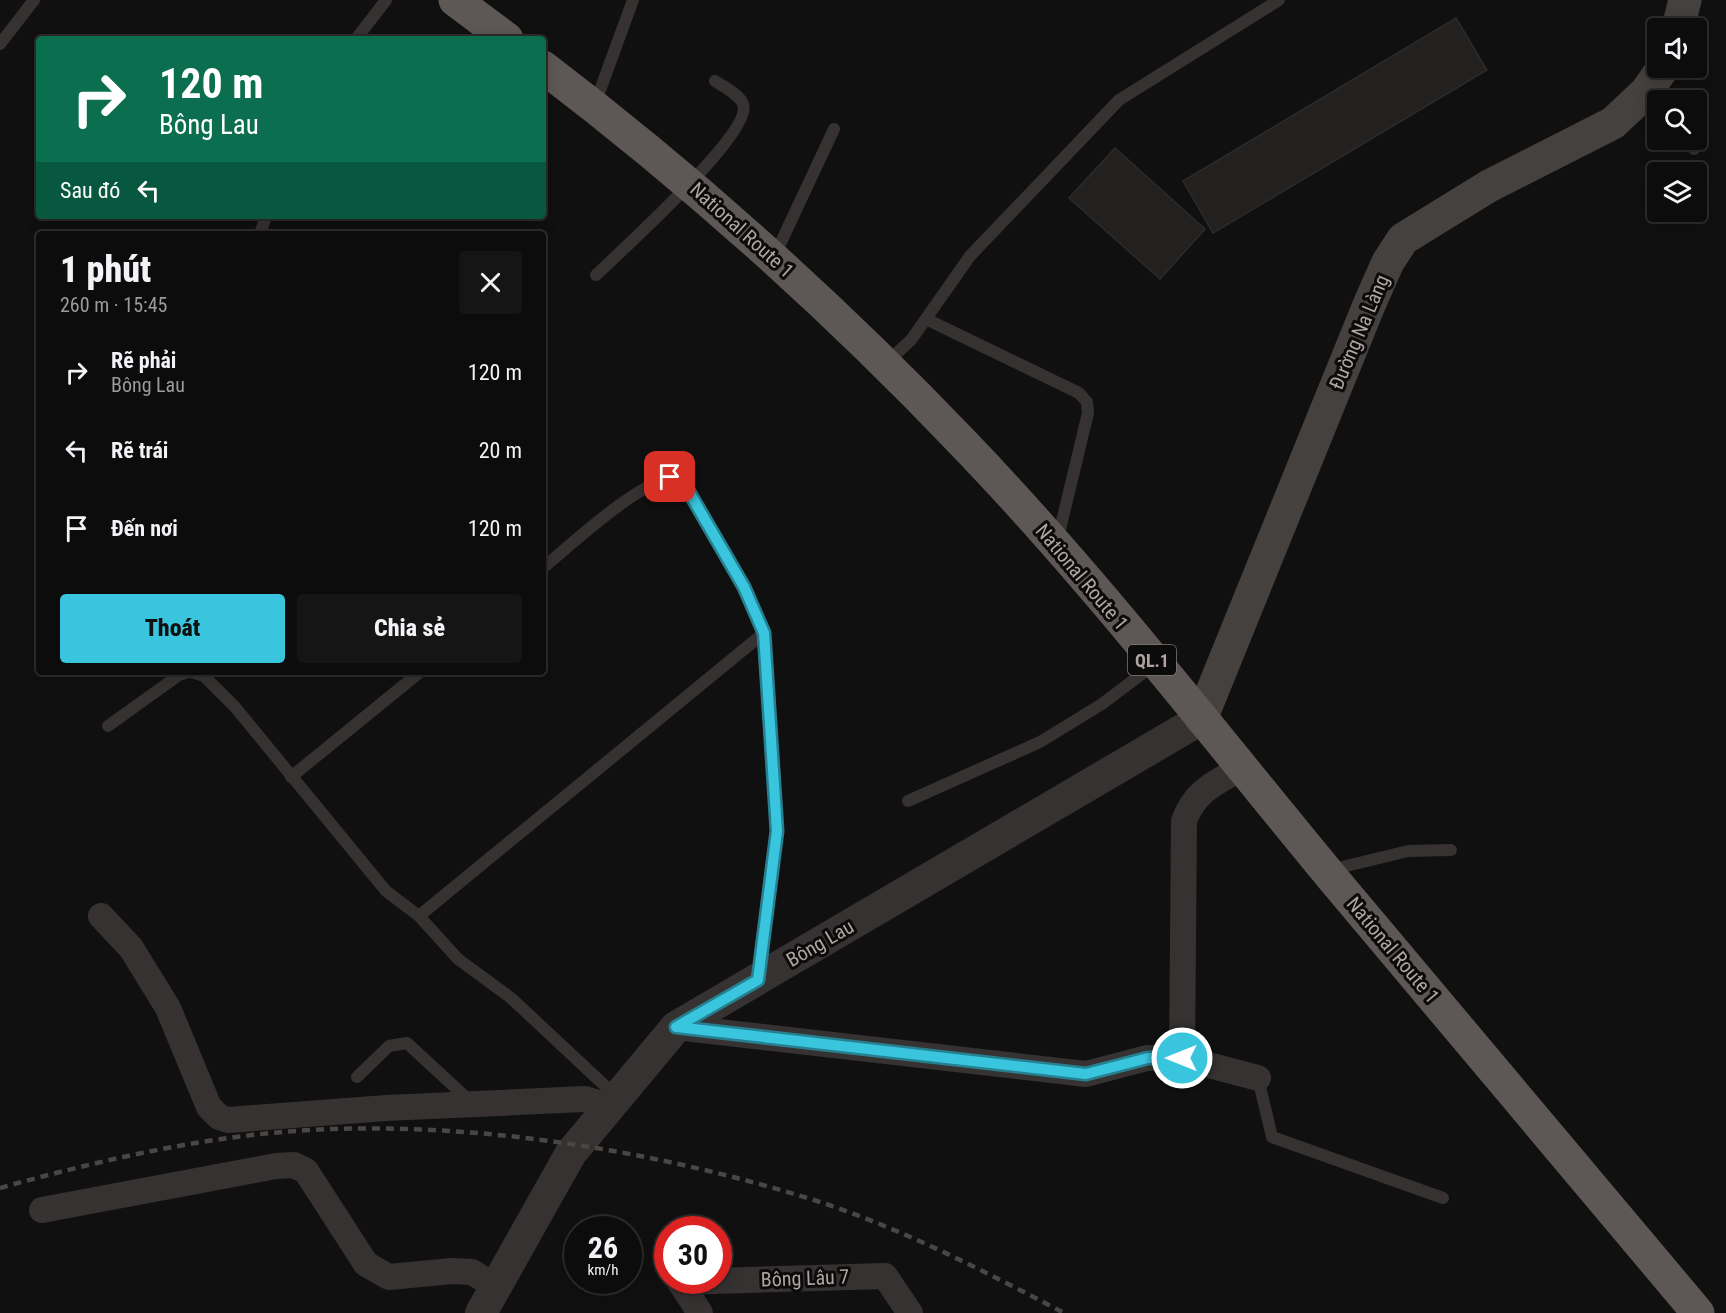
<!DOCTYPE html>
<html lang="vi">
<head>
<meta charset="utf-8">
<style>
	:root { --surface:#0d0c0c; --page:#161515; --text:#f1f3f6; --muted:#9a9b9d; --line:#2d2c2d; --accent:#3ac5de }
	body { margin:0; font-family:"Roboto Condensed",sans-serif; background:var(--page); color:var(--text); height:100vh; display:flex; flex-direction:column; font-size:22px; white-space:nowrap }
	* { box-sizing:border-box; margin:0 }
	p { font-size:20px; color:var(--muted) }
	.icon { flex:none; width:33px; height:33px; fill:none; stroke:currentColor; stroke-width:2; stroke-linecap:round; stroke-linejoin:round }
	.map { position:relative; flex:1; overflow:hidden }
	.sheet { position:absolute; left:36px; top:231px; width:510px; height:444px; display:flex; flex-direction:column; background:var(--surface); border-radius:6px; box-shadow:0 3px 15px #0003,0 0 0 2px var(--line) }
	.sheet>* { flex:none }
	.hud { position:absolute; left:36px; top:36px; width:510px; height:183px; border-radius:6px; box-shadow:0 3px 15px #0003,0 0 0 2px var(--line); background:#0b6e4f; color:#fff; overflow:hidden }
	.fabs { position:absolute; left:1647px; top:18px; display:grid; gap:12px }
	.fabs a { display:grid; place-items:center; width:60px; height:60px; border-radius:6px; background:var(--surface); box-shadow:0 3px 15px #0003,0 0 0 2px var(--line); font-size:30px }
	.speed { position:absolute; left:564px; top:1216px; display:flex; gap:12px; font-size:30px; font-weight:700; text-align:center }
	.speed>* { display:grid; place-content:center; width:78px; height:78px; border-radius:50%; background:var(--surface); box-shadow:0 3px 15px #0003,0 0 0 2px var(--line); line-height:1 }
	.speed small { font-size:15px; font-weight:400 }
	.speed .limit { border:9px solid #d22; background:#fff; color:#111 }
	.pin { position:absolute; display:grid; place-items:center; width:51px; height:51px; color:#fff; margin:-26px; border-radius:12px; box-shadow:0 3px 9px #0006 }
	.me { position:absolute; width:66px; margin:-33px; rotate:270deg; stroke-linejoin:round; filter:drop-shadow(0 0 4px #0008) }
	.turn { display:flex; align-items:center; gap:21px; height:126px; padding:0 24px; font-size:27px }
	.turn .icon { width:78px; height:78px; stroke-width:2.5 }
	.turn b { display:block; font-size:42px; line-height:51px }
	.then { display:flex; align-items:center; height:57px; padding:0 24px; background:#0003; gap:12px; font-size:22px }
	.round { display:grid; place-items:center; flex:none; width:63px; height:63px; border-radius:6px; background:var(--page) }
	.headline { display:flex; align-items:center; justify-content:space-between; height:102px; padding:0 24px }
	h1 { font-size:36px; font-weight:800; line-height:45px }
	.button { display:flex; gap:12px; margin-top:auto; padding:12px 24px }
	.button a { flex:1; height:69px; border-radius:6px; background:var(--accent); color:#111; font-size:24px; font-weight:800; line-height:69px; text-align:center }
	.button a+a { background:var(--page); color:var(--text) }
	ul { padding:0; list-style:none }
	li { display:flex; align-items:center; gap:18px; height:78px; padding:0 24px }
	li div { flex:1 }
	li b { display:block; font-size:22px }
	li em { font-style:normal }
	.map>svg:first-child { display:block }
	.building { fill:#222120; stroke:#2c2b2a; stroke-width:1.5 }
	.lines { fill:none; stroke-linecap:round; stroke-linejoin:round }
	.service { stroke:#353231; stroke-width:12 }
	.minor { stroke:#353231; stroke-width:26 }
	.tertiary { stroke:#353231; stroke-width:32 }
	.secondary { stroke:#45413f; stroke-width:33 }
	.trunk { stroke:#5d5755; stroke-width:33 }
	.rail { stroke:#4a4644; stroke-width:4.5; stroke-dasharray:8 6; stroke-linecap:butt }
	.route-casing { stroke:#268090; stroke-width:15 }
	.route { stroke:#3ac5de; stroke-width:10 }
	.labels { text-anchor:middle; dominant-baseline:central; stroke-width:6; stroke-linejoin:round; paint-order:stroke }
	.shield { fill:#0c0b0b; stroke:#7f7775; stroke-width:1.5 }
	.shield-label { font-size:18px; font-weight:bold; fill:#b0a5a2 }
	.street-label { font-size:20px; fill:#b0a5a2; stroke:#0c0b0b }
</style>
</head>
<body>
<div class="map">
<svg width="1726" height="1313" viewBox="0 0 1726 1313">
	<rect width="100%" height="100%" fill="#111010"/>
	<!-- building -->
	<g class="building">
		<path d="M1456 18 1487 70 1213 233 1183 181Z"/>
		<path d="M1115 148 1205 229 1160 279 1069 198Z"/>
	</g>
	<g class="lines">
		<!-- service -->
		<g class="service">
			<path d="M356 39 386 0"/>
			<path d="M0 44 34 0"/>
			<path d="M595 104 633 0"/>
			<path d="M1687 140 1694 149"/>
			<path d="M260 234 266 216"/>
			<path d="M775 255 834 129"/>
			<path d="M596 275C620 252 754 131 743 104 739 94 724 87 715 81"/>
			<path d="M926 319 1079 393 1087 402 1088 413 1057 542"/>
			<path d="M886 363 911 340 970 256 1119 100 1279 0"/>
			<path d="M543 568C568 547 648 473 677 478L689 492 744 587 764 633 777 831 758 974"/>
			<path d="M191 672 204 676 235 707 386 891 419 916 458 959 511 998 617 1097"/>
			<path d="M108 726 179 675 189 672"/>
			<path d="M291 777 420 672"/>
			<path d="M908 801 1040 742 1102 704 1155 664"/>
			<path d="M1330 870 1408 851 1451 850"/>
			<path d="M419 916 764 633"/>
			<path d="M357 1077 389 1046 407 1043 472 1103"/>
			<path d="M1258 1078 1272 1137 1443 1198"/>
		</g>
		<!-- minor -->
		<g class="minor">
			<path d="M101 916 131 948 168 1008 209 1107 219 1117 228 1120 386 1108 585 1099 610 1107"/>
			<path d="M676 1027 1086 1074 1147 1058H1182L1258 1078"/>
			<path d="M1182 1058 1184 821C1195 790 1216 783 1243 767"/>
			<path d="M42 1210 276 1166 294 1165 306 1171 366 1264 389 1277 452 1271 472 1272 496 1287"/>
			<path d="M680 1282 885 1276 910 1313"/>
			<path d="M680 1282 700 1313"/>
		</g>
		<!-- tertiary -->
		<path class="tertiary" d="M481 1313 571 1153 676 1027 1201 719"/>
		<!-- secondary -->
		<g class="secondary">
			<path d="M1678 28 1685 0"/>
			<path d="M1201 719 1369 305 1388 262 1403 239 1489 186 1613 123 1646 92 1663 68"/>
		</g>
		<!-- trunk -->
		<g class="trunk">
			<path d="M455 0 507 39"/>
			<path d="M543 67C693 181 833 307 963 443 1094 579 1209 729 1329 874 1451 1021 1576 1166 1698 1313"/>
		</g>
		<!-- rail -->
		<path class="rail" d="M0 1188C101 1160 204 1136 310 1130 477 1121 658 1151 817 1201 903 1229 984 1271 1064 1313"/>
	</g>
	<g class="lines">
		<!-- route casing -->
		<g class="route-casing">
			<path id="route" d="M670 477 677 478 689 492 744 587 764 633 777 831 758 980 676 1027 1086 1074 1148 1058H1182"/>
		</g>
		<!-- route -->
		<use href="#route" class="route"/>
	</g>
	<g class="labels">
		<!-- shield labels -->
		<rect class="shield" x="1128" y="645" width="48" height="30" rx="4.5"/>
		<g class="shield-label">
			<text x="1152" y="660">QL.1</text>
		</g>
		<!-- street labels -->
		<g class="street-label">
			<text transform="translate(742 230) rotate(42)">National Route 1</text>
			<text transform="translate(1359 332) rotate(-67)">Đường Na Làng</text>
			<text transform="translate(1082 577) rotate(50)">National Route 1</text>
			<text transform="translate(820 943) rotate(-30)">Bông Lau</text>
			<text transform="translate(1393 950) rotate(50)">National Route 1</text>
			<text transform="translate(805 1278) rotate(-2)">Bông Lâu 7</text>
		</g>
	</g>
</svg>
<div class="fabs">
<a><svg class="icon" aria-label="sound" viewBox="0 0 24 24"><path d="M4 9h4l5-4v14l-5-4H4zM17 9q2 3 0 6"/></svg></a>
<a><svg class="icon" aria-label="search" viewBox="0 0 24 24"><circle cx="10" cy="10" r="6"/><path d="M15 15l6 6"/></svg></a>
<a><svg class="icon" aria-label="layers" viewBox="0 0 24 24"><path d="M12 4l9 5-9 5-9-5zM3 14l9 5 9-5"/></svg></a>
</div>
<div class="speed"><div>26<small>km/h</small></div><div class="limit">30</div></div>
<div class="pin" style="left:670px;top:477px;background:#d93025"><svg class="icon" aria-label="arrive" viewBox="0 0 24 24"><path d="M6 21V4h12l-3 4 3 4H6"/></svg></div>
<svg class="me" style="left:1182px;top:1058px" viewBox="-20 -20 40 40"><circle r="17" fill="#3ac5de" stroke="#fff" stroke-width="3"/><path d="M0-11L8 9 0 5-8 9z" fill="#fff"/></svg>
<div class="hud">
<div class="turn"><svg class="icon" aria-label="right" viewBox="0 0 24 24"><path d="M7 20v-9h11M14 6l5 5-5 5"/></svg><div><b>120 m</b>Bông Lau</div></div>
<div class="then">Sau đó<svg class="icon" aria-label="left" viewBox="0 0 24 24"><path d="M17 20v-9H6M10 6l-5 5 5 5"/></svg></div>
</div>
<section class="sheet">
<div class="headline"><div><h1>1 phút</h1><p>260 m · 15:45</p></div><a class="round"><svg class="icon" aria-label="close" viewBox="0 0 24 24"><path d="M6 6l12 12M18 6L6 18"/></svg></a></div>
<ul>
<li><svg class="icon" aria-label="right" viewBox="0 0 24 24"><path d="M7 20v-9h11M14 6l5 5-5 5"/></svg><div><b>Rẽ phải</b><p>Bông Lau</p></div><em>120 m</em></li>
<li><svg class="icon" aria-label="left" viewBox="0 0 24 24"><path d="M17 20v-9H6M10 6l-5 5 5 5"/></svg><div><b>Rẽ trái</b></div><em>20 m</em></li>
<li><svg class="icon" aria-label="arrive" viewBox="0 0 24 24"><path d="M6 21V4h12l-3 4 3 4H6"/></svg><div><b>Đến nơi</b></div><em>120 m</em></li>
</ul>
<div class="button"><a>Thoát</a><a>Chia sẻ</a></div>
</section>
</div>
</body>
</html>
